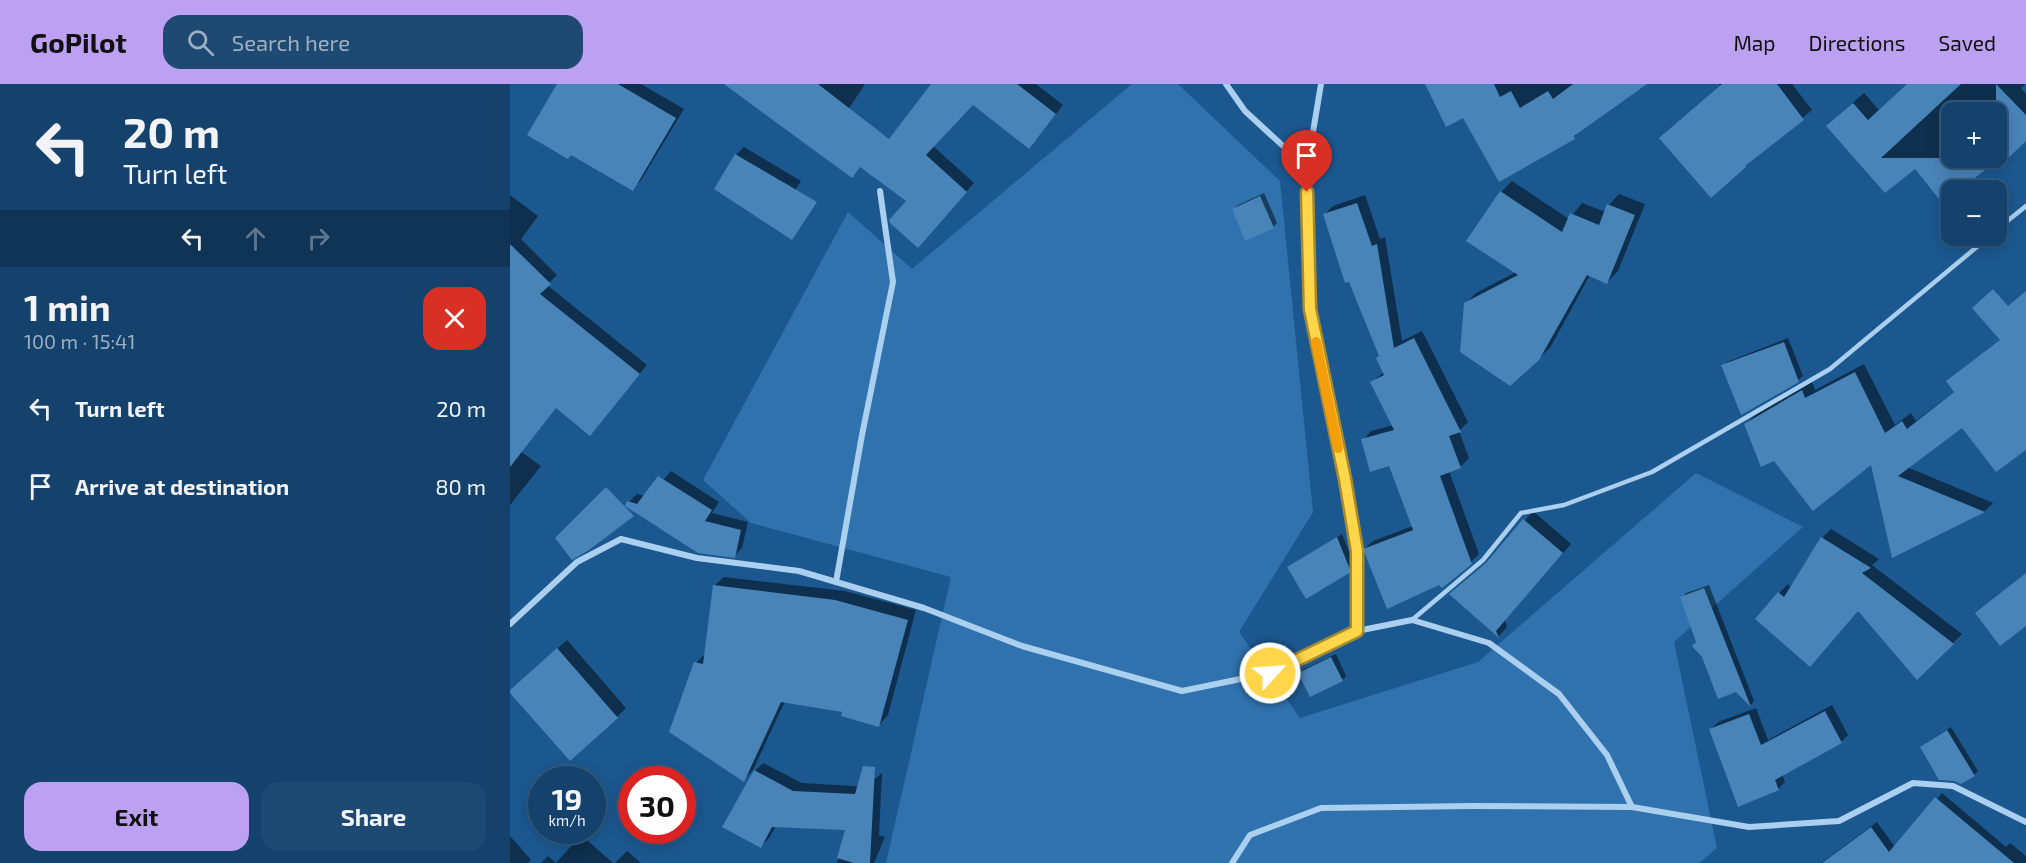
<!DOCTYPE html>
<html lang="en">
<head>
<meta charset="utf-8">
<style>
	:root { --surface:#14426c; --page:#1d4972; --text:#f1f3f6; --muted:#9db0c2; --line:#335b7f; --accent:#bca0f2 }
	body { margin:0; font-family:"Exo 2",sans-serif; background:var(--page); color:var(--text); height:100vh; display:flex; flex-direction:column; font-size:22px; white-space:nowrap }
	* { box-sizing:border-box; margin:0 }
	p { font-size:20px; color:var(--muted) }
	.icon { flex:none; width:33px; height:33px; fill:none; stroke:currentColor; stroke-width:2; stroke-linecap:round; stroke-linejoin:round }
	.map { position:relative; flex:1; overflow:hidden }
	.panel { display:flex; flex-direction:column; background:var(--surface); width:510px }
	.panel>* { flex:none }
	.top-card { background:#14426c; color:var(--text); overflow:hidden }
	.controls { position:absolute; left:1431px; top:18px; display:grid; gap:12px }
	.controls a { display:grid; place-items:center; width:66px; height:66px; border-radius:12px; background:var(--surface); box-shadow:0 3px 15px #0003,0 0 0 2px var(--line); font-size:30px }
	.speed { position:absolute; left:18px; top:682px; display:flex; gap:12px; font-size:30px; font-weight:700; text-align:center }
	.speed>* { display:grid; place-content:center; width:78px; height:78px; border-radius:50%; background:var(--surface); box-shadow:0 3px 15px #0003,0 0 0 2px var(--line); line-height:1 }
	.speed small { font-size:15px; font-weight:400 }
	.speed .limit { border:9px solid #d22; background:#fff; color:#111 }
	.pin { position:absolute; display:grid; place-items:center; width:51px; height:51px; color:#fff; margin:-62px -26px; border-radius:50% 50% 50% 0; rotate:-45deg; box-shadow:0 0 6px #0007 }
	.pin .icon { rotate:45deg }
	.me { position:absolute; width:66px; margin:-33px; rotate:64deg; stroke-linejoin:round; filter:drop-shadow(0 0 4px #0008) }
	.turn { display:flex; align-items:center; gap:21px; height:126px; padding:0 24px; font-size:27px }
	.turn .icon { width:78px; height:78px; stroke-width:2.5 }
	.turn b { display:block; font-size:42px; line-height:51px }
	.lanes { display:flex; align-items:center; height:57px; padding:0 24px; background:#0003; justify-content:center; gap:30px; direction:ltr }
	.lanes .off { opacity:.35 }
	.round { display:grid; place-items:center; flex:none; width:63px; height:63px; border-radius:18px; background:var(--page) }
	.overview { display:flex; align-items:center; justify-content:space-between; height:102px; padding:0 24px }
	h1 { font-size:36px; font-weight:700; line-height:45px }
	.cta { display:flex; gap:12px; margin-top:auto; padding:12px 24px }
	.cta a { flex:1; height:69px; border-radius:18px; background:var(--accent); color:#111; font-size:24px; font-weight:700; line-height:69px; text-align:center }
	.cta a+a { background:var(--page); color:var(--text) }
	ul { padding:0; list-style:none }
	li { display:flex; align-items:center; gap:18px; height:78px; padding:0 24px }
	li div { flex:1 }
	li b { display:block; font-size:22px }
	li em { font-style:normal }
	header { display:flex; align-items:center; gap:36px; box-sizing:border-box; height:84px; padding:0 30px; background:var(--accent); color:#111 }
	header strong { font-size:28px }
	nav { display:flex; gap:33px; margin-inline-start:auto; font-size:21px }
	.search { width:420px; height:54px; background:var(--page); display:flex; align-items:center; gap:15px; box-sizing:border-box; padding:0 21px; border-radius:18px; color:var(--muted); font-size:22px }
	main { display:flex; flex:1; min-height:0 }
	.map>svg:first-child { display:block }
	.green { fill:#2f72ae }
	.shadow { fill:#0007; fill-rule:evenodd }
	.building { fill:#4984b9 }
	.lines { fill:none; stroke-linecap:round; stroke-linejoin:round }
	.service { stroke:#abcfee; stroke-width:4.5 }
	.minor { stroke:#abcfee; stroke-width:6 }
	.route-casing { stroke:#a68a30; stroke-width:15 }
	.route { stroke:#ffd54a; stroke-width:10 }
	.slow { stroke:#f59e0b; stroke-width:10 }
</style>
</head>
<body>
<header>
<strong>GoPilot</strong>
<div class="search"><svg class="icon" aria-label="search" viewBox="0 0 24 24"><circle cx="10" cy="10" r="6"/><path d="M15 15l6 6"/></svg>Search here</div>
<nav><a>Map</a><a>Directions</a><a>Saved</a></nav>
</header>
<main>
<section class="panel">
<div class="top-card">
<div class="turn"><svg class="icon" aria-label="left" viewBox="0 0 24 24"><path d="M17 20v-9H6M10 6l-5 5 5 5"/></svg><div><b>20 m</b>Turn left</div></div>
<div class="lanes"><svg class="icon" aria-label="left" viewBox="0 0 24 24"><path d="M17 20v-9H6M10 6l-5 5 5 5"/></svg><svg class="icon off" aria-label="ahead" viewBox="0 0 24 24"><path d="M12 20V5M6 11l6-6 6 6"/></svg><svg class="icon off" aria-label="right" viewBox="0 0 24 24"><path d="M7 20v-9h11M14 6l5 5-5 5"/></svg></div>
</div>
<div class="overview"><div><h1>1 min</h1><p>100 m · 15:41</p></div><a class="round" style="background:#d93025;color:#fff"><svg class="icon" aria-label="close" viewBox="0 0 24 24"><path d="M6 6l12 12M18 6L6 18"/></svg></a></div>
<ul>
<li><svg class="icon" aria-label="left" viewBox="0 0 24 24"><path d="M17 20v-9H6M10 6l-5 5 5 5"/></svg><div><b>Turn left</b></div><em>20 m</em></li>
<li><svg class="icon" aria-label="arrive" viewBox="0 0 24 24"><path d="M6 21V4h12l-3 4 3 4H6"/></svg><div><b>Arrive at destination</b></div><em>80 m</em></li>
</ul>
<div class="cta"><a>Exit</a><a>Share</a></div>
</section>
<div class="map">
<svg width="1516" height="779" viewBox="0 0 1516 779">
	<rect width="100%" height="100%" fill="#1b5890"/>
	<!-- green -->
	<path class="green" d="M622 0H668L770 97 803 428 729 548 790 634 968 578 1186 389 1293 443 1164 558 1207 764 1189 779H376L441 493 241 439 193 396 338 128 402 185Z"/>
	<!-- shadow -->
	<g class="shadow">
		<path d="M49 0H131L174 25 131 96 122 105Z"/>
		<path d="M220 0H355L316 59Z"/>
		<path d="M423 0H526L553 21 527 55 463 19 423 62 464 99 416 154 398 117Z"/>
		<path d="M916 0H1134L1072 45 1064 53 954 33Z"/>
		<path d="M1209 0H1282L1302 26 1244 73Z"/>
		<path d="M1398 0H1516L1511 4 1516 10V55L1493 77 1489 73 1448 106H1442L1405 83 1376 107 1328 32 1354 9 1369 26ZM1442 28H1486V74H1442Z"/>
		<path d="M234 63 291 97 268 133 206 105 227 70Z"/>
		<path d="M1002 97 1059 135 1072 119 1096 128 1099 121 1109 110 1135 120 1108 187 1097 198 1080 191 1040 264 1028 275 955 220 966 209 1006 188 958 157 991 108Z"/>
		<path d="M754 109 767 139 763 143 723 125 728 121Z"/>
		<path d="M0 111 28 132 11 155 47 191 37 201 137 281 80 350 47 323 0 306Z"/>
		<path d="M855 111 870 155 875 153 892 257 912 247 958 338 949 347 959 374 950 383 939 387 969 470 961 478 854 465 863 457 903 442 880 380 853 356 861 347 884 341 862 298 874 288 870 272 814 131 823 122Z"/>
		<path d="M1516 242V360L1483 382 1453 342 1397 383 1483 419 1475 427 1383 472 1362 378 1236 340 1245 331 1302 298 1305 306 1354 280 1385 341 1401 329 1406 337 1445 307 1450 292Z"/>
		<path d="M1278 254 1293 292 1288 296 1213 282 1217 278Z"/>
		<path d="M0 360 31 382 0 421Z"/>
		<path d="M161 387 209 418 202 429 238 438 232 464 224 472 119 418 127 410 139 413Z"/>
		<path d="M1023 427 1061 460 995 536 997 543 989 552 942 510 982 475Z"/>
		<path d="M1321 445 1369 475 1362 481 1452 550 1408 594 1349 525 1309 572 1269 509 1278 500 1281 504 1312 454Z"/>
		<path d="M832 450 845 483 841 487 779 483Z"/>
		<path d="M214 493 335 507 406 526 378 631 369 641 334 627 275 617 243 686 233 696 186 579 196 569 204 502Z"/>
		<path d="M1199 501 1244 617 1241 621 1226 606 1188 558 1172 514 1176 509Z"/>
		<path d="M57 556 116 624 107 633 9 598Z"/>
		<path d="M826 570 836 592 832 596 790 589 794 585Z"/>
		<path d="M1322 621 1338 651 1331 658 1272 690 1275 698 1268 705 1201 645 1208 638 1246 624 1258 656Z"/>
		<path d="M1441 643 1468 687 1464 691 1416 659Z"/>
		<path d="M253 679 292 699 359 703 362 697 372 689 369 751 375 753 364 779H327L341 745 266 742 259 754 251 762 245 687Z"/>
		<path d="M1432 709 1496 763 1500 759 1516 772V779H1311L1367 738 1385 763Z"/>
		<path d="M71 751 103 779H31L38 772 46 779Z"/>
		<path d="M0 752 21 776 18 779H0Z"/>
		<path d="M117 767 131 779H105Z"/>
	</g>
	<!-- building -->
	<g class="building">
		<path d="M47 0H108L166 34 123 107 61 71 58 75 17 51Z"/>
		<path d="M214 0H308L379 55 421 0H507L546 30 519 65 463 21 416 71 457 108 408 164 380 139 379 136 396 117 350 83 342 94Z"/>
		<path d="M915 0H984L990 13 1001 7 1010 24 1038 7 1043 15 1063 0H1137L1064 52 1065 55 989 98 953 34 936 43Z"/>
		<path d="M1212 0H1267L1294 36 1235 82 1236 83 1201 114 1149 54Z"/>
		<path d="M1397 0H1451L1371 74H1486V0L1516 31V57L1486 86V77L1450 106H1442V113L1433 120 1405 85 1375 109 1316 42 1343 19 1358 36Z"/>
		<path d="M225 70 307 118 282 156 204 105Z"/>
		<path d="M990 107 1052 148 1060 129 1089 141 1097 120 1125 131 1097 200 1077 191 1029 276 1000 302 950 268 954 219 1008 191 956 157Z"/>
		<path d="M750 112 764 144 735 157 722 125Z"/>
		<path d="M847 119 862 162 867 160 884 264 904 254 951 348 939 352 951 384 930 392 962 480 932 504 929 501 877 525 853 465 903 446 879 382 860 388 851 355 884 346 860 298 874 291 866 274 869 272 839 198 835 199 813 130Z"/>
		<path d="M0 160 41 200 30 210 130 290 80 352 46 324 0 383Z"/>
		<path d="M1483 205 1498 222 1516 207V366L1486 388 1452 344 1388 392 1475 428 1382 474 1361 381 1303 427 1264 377 1251 383 1234 340 1292 306 1295 314 1345 288 1375 349 1392 337 1397 345 1444 308 1436 297 1490 256 1462 224Z"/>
		<path d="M1274 258 1289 298 1231 331 1211 281Z"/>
		<path d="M148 392 202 426 195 437 231 446 225 474 188 469 115 422 117 417 127 420Z"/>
		<path d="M96 403 124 432 79 466 62 476 45 454Z"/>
		<path d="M1013 435 1053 469 986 547 989 554 939 510 976 479Z"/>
		<path d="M827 453 841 488 796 515 777 483Z"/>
		<path d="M1311 453 1361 484 1352 489 1444 560 1407 596 1348 527 1300 583 1245 535 1268 508 1274 513Z"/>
		<path d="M1516 489V542L1490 562 1465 529Z"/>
		<path d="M203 501 325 516 398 536 369 643 331 632 332 628 271 618 234 698 159 648 184 578 193 580Z"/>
		<path d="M1194 504 1241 623 1226 608 1208 615 1192 573 1182 562 1186 558 1170 513Z"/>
		<path d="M47 564 108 634 60 677 0 609V606Z"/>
		<path d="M821 573 833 597 800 613 788 589Z"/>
		<path d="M1315 627 1332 659 1265 696 1269 706 1228 723 1199 645 1239 630 1251 661Z"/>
		<path d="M1437 646 1465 692 1451 700 1444 697 1429 696 1410 663Z"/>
		<path d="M353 682 365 683 360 779H344L327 774 335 746 262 743 251 764 212 743 244 686 283 707 345 710Z"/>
		<path d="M1425 713 1504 779H1312L1361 743 1379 768Z"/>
	</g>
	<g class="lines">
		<!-- service -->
		<g class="service">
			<path d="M1486 146 1516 122"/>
			<path d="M902 536 973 476 1011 429 1054 421 1142 388 1320 285 1480 152"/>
		</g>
		<!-- minor -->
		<g class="minor">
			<path d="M716 0 735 27 797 84"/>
			<path d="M811 0 797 84 800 225 835 395 847 467V547"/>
			<path d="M326 498 352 351 383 198 370 107"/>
			<path d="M0 540 67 478 111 455 187 474 289 487 414 524 512 562 672 607 760 589 847 547 902 536 979 559 1049 610 1097 671 1122 723"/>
			<path d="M722 779 740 751 811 724 962 722 1122 723 1239 743 1329 737 1403 699 1443 702 1516 738"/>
		</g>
	</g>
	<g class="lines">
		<!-- route casing -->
		<g class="route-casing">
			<path id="route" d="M760 589 847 547V467L835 395 800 225 797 108"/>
		</g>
		<!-- route -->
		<use href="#route" class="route"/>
		<!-- slow -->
		<path class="slow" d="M806 258 828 364"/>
	</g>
</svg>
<div class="controls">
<a>+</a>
<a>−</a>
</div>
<div class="speed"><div>19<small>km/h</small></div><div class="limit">30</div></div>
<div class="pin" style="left:797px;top:108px;background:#d93025"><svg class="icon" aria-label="arrive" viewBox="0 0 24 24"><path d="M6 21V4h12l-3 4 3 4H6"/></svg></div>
<svg class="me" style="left:760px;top:589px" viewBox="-20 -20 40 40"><circle r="17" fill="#ffd54a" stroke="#fff" stroke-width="3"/><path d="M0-11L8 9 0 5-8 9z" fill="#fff"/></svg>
</div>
</main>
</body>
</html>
